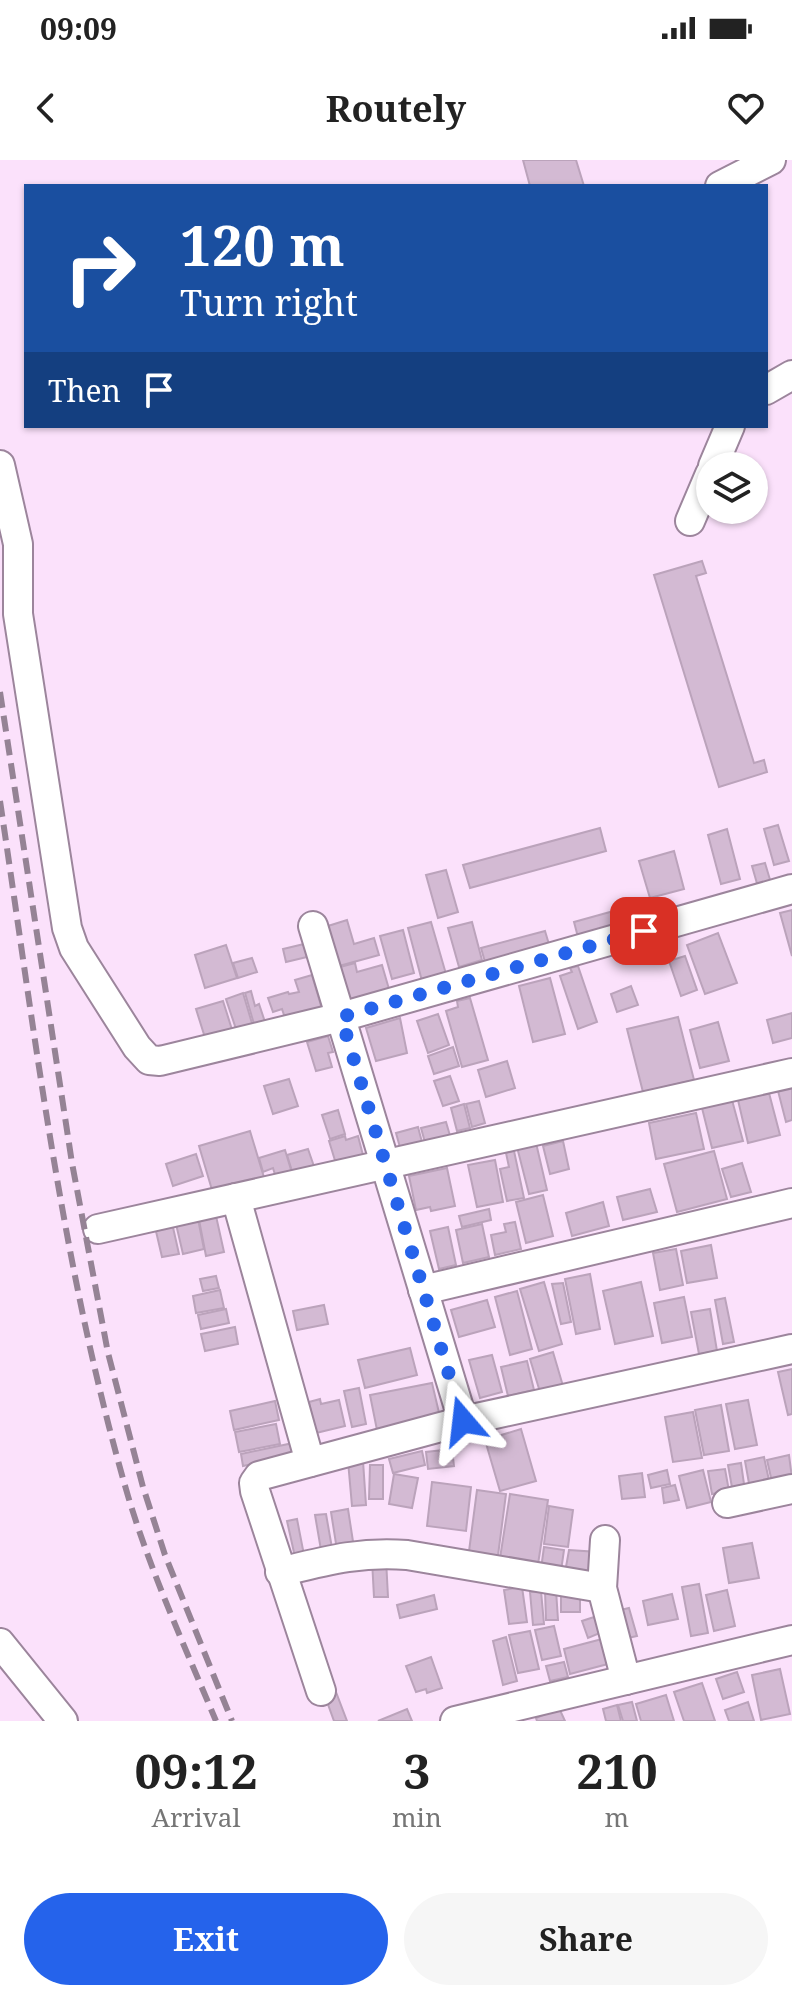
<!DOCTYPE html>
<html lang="en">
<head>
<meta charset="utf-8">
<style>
	:root { --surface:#fff; --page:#f6f6f6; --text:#222; --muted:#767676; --accent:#2563eb }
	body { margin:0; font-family:"Noto Serif",serif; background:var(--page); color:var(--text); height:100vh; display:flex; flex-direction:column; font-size:30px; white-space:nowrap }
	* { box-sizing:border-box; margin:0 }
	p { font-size:26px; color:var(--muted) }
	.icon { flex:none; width:44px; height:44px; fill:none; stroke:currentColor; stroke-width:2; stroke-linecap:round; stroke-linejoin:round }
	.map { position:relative; height:1561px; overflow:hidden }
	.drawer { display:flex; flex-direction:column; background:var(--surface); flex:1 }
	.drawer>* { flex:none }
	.hud { position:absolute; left:24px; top:24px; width:744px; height:244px; border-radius:0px; box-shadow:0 2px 6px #0004; background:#1a4fa0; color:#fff; overflow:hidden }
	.fabs { position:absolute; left:696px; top:292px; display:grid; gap:16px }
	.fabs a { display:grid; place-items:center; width:72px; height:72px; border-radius:50%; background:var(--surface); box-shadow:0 2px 6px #0004; font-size:40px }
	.pin { position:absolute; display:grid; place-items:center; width:68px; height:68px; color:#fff; margin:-34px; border-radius:16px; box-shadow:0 4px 12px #0006 }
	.me { position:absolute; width:88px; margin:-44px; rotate:343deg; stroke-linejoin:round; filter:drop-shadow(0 0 6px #0008) }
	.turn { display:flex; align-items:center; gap:28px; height:168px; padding:0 24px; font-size:36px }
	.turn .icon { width:104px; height:104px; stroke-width:2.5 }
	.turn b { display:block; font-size:56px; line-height:68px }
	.then { display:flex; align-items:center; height:76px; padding:0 24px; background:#0003; gap:16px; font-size:30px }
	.eta { display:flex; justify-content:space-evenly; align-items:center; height:136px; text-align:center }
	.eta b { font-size:48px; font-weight:700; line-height:56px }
	.action { display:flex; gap:16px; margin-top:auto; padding:16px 24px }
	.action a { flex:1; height:92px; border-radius:48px; background:var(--accent); color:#fff; font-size:32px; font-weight:700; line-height:92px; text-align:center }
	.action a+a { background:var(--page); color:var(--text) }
	.status { display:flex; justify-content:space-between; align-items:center; height:56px; padding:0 40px; background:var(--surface); direction:ltr }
	.status svg { height:22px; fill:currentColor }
	header { display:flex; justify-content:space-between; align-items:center; height:104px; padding:0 24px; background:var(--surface); font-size:36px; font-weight:700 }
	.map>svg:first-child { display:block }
	.building { fill:#d3bad3; stroke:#bba3bb; stroke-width:2 }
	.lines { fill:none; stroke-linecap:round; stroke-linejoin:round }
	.minor-casing { stroke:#9c859c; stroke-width:32 }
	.minor { stroke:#fff; stroke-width:28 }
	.rail { stroke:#958395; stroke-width:6; stroke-dasharray:16 8; stroke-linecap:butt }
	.route { stroke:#2563eb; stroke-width:14; stroke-dasharray:0 25.2 }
</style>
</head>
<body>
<div class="status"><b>09:09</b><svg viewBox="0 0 49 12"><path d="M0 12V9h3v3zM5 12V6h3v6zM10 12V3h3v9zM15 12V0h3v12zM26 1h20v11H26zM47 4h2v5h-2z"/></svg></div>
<header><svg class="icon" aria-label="back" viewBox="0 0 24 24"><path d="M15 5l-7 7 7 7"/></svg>Routely<svg class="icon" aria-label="heart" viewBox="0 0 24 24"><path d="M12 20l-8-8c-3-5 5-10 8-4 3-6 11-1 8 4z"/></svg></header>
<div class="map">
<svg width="792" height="1561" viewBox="0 0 792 1561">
	<rect width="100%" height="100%" fill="#fbe1fb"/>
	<!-- building -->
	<g class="building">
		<path d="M523 0H576L584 26H530Z"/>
		<path d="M702 401 706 413 696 416 754 603 764 600 767 612 719 627 654 415Z"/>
		<path d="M778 665 789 701 774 705 764 669Z"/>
		<path d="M600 668 606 691 470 728 463 705Z"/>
		<path d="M727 669 740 719 721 724 708 675Z"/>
		<path d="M674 691 684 729 650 738 639 701Z"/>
		<path d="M765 703 771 723 758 727 752 706Z"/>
		<path d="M446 710 458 752 438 758 426 715Z"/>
		<path d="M646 742 652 761 579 781 574 762Z"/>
		<path d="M792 750V796L780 753Z"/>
		<path d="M347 760 354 784 374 778 379 795 339 806 328 766Z"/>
		<path d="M431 762 446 814 422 821 408 768Z"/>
		<path d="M472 762 482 800 459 807 448 768Z"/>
		<path d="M403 770 414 813 392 819 380 776Z"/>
		<path d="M545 771 551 791 487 809 481 788Z"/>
		<path d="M718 773 737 823 705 834 687 785Z"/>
		<path d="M304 784 307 797 286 802 283 789Z"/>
		<path d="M226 785 237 818 205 828 195 795Z"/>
		<path d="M685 796 697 830 681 836 669 801Z"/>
		<path d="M252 798 257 812 238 818 233 803Z"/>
		<path d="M355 803 357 812 382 805 391 836 351 847 340 807Z"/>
		<path d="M578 806 597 862 578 869 560 816 572 812 570 808Z"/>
		<path d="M312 815 324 856 288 867 282 849 273 852 268 838 288 832 289 834 299 832 295 820Z"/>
		<path d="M550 818 565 874 533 882 519 826Z"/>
		<path d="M631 826 638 845 617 852 611 834Z"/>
		<path d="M251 831 255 846 259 844 267 868 256 871 245 833Z"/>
		<path d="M243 833 254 870 238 875 226 839Z"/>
		<path d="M470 838 488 900 462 907 446 851 458 847 457 841Z"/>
		<path d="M223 841 234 876 207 884 196 849Z"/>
		<path d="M792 853V878L773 883 767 860Z"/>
		<path d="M438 854 449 885 428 893 417 861Z"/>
		<path d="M678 857 694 920 643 932 627 869Z"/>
		<path d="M400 858 407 893 376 901 366 868Z"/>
		<path d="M718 862 729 901 700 908 690 870Z"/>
		<path d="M328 876 333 892 328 893 332 907 316 911 307 882Z"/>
		<path d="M453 887 459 906 434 914 428 896Z"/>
		<path d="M507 901 515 928 486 937 478 910Z"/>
		<path d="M450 916 459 941 443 946 434 921Z"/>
		<path d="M289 919 298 946 273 954 264 926Z"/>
		<path d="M792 923V960L786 962 777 927Z"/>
		<path d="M769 933 780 975 748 983 738 940Z"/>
		<path d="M732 940 743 981 712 988 702 948Z"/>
		<path d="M479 941 485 963 472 967 466 944Z"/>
		<path d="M464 944 470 968 457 971 451 948Z"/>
		<path d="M338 950 345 974 330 979 322 955Z"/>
		<path d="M696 953 704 989 656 999 649 963Z"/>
		<path d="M446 962 451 979 426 986 421 968Z"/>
		<path d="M418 967 423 986 401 991 396 973Z"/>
		<path d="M250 971 266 1024 215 1040 199 986Z"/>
		<path d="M345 976 346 980 358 976 364 999 337 1007 329 981Z"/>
		<path d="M563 981 569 1009 550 1014 543 986Z"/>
		<path d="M536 983 547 1030 529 1034 517 987Z"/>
		<path d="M308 989 317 1015 295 1021 287 995Z"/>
		<path d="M285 990 292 1013 276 1018 273 1008 263 1012 259 998Z"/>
		<path d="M514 991 524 1038 507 1041 500 1009 509 1007 506 993Z"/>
		<path d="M714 991 727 1039 677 1052 664 1004Z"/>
		<path d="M196 994 203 1016 173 1026 166 1004Z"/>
		<path d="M495 1000 503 1042 477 1047 468 1005Z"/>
		<path d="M742 1003 751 1032 731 1037 722 1009Z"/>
		<path d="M447 1008 455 1046 431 1051 430 1047 416 1050 409 1016Z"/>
		<path d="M650 1029 657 1052 623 1060 617 1037Z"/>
		<path d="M543 1035 553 1076 526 1083 516 1042Z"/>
		<path d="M603 1042 609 1066 572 1076 566 1053Z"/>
		<path d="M489 1049 491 1060 462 1067 459 1056Z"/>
		<path d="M216 1056 224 1092 206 1096 199 1060Z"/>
		<path d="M198 1059 204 1089 183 1094 176 1064Z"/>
		<path d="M515 1062 521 1089 495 1095 491 1075 506 1072 504 1064Z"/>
		<path d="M172 1063 179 1094 162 1097 155 1067Z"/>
		<path d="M482 1064 489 1097 463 1103 456 1070Z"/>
		<path d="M448 1067 456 1105 439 1109 430 1071Z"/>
		<path d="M711 1085 717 1118 687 1123 681 1091Z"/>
		<path d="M676 1089 683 1125 660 1130 653 1093Z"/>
		<path d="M590 1114 600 1169 576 1174 565 1119Z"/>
		<path d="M216 1116 219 1128 203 1131 200 1119Z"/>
		<path d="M544 1122 562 1184 539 1191 520 1129Z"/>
		<path d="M641 1122 653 1176 615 1184 603 1131Z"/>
		<path d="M563 1123 571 1162 561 1164 552 1124Z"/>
		<path d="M220 1130 224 1148 196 1153 193 1136Z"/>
		<path d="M517 1131 532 1189 510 1195 495 1137Z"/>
		<path d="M684 1137 692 1177 662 1183 654 1143Z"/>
		<path d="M725 1138 734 1182 723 1184 715 1140Z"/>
		<path d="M487 1140 495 1167 459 1177 451 1150Z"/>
		<path d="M324 1145 328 1164 297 1170 293 1151Z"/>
		<path d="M226 1149 229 1163 201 1169 198 1155Z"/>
		<path d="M710 1149 717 1191 699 1194 691 1152Z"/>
		<path d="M235 1167 238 1184 205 1191 201 1174Z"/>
		<path d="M410 1188 417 1215 365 1228 358 1200Z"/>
		<path d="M553 1192 563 1226 540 1232 530 1199Z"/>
		<path d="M492 1195 502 1232 480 1238 469 1200Z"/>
		<path d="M527 1201 534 1230 508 1236 501 1207Z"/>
		<path d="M792 1209V1254L788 1255 778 1212Z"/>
		<path d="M432 1223 440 1257 377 1270 370 1235Z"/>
		<path d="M359 1228 366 1264 352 1267 344 1231Z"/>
		<path d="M320 1239 321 1244 339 1240 345 1266 316 1273 309 1242Z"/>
		<path d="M748 1240 757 1285 735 1289 726 1244Z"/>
		<path d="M275 1241 279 1260 234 1270 230 1251Z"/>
		<path d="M721 1245 729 1291 704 1295 695 1250Z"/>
		<path d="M693 1252 702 1298 673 1302 665 1257Z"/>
		<path d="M276 1264 280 1284 239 1292 235 1272Z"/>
		<path d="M521 1269 536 1321 500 1331 485 1280Z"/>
		<path d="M293 1283 296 1295 243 1306 241 1294Z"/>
		<path d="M452 1289 454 1306 428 1309 426 1292Z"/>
		<path d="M422 1291 425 1305 393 1313 389 1299Z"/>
		<path d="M789 1295 792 1318 772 1322 767 1300Z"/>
		<path d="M764 1297 770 1325 750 1329 745 1301Z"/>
		<path d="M348 1301H363L366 1345 352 1346Z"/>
		<path d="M741 1303 745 1331 733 1333 728 1305Z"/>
		<path d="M370 1305H383V1339H369Z"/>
		<path d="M725 1309 729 1331 712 1334 708 1311Z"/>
		<path d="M667 1310 670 1324 651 1328 648 1315Z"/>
		<path d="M703 1310 711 1342 687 1348 679 1316Z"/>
		<path d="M642 1313 645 1337 622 1339 619 1316Z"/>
		<path d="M394 1314 418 1318 412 1348 389 1344Z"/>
		<path d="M432 1322 471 1327 466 1371 427 1366Z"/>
		<path d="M675 1325 679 1340 664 1343 662 1328Z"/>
		<path d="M477 1330 506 1334 497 1403 468 1399Z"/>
		<path d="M510 1334 548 1340 536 1417 498 1411Z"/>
		<path d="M549 1346 573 1350 568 1387 544 1384Z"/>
		<path d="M348 1349 354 1388 337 1390 331 1352Z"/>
		<path d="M326 1354 332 1388 321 1390 315 1355Z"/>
		<path d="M297 1359 304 1395 295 1397 287 1361Z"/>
		<path d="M752 1383 759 1418 729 1423 723 1388Z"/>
		<path d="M544 1387 564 1390 560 1418 540 1416Z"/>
		<path d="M569 1390 598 1392 597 1420 564 1418Z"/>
		<path d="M386 1399 388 1437H374L372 1400Z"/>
		<path d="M699 1424 708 1473 691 1476 682 1427Z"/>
		<path d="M522 1427 527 1462 509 1464 504 1430Z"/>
		<path d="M556 1430 558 1460H546L545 1431Z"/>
		<path d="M727 1430 735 1466 714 1471 706 1435Z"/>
		<path d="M541 1431 544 1464 533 1465 530 1432Z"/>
		<rect x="561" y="1431" width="19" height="21"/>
		<path d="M672 1434 678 1459 648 1465 643 1441Z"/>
		<path d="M434 1435 437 1449 400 1458 397 1445Z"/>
		<path d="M629 1448 637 1476 619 1480 612 1452Z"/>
		<path d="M594 1457 600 1473 588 1478 582 1461Z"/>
		<path d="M554 1466 561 1496 542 1500 535 1470Z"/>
		<path d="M530 1471 539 1509 518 1513 509 1475Z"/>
		<path d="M506 1477 517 1521 503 1525 493 1481Z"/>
		<path d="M602 1479 608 1504 570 1514 564 1489Z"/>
		<path d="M431 1497 442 1528 427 1533 426 1529 416 1532 406 1506Z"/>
		<path d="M564 1502 568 1517 550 1521 546 1506Z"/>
		<path d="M780 1509 790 1554 761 1560 752 1515Z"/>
		<path d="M737 1512 744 1532 723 1539 716 1519Z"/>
		<path d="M702 1523 715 1561H684L674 1532Z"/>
		<path d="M336 1532 347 1561H334L325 1536Z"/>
		<path d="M666 1535 674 1561H641L636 1544Z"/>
		<path d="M632 1542 637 1561H623L618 1545Z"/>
		<path d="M748 1542 754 1561H729L725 1550Z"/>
		<path d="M617 1545 621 1561H606L603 1549Z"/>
		<path d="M559 1548 565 1561H537L536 1558Z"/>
		<path d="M407 1549 412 1561H378Z"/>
	</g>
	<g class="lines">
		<!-- minor casing -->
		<g class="minor-casing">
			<g id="minor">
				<path d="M720 26 771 0"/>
				<path d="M766 230 792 215"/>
				<path d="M0 305 18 384V454L67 768 74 788 137 887 149 900 160 901 341 857 792 729"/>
				<path d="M713 306 730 266"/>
				<path d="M690 361 710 314"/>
				<path d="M313 766 463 1261"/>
				<path d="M236 1038 310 1302"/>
				<path d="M98 1069 792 913"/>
				<path d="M423 1130 792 1043"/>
				<path d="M727 1343 792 1329"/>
				<path d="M605 1380 602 1428 626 1520"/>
				<path d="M280 1412C325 1401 361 1391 407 1395L602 1428"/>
				<path d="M0 1483 63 1561"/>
				<path d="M321 1531 255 1331 254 1323 259 1316 463 1261 792 1189"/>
				<path d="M455 1561 792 1480"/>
			</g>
		</g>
		<!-- minor -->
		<use href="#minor" class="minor"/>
		<!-- rail -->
		<g class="rail">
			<path d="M0 532 72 1003 108 1193 143 1327 165 1395 232 1561"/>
			<path d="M0 641C35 874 62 1110 128 1336 151 1413 185 1487 216 1561"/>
		</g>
	</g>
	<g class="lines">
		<!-- route -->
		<path class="route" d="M463 1261 341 857 644 771"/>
	</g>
</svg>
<div class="fabs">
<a><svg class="icon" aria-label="layers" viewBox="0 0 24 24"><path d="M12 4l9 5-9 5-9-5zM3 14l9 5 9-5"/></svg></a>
</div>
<div class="pin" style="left:644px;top:771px;background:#d93025"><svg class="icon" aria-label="arrive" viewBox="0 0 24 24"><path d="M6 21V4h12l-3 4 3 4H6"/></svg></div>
<svg class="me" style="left:463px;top:1261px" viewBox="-20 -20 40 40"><path d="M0-17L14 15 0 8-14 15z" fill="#2563eb" stroke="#fff" stroke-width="4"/></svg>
<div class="hud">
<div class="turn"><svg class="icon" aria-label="right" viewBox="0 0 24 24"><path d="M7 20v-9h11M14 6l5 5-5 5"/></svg><div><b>120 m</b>Turn right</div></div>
<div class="then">Then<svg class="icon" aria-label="arrive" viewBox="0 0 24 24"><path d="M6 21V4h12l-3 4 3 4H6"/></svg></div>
</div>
</div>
<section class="drawer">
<div class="eta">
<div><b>09:12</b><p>Arrival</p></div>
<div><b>3</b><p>min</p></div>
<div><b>210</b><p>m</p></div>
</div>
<div class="action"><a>Exit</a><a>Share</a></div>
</section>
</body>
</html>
